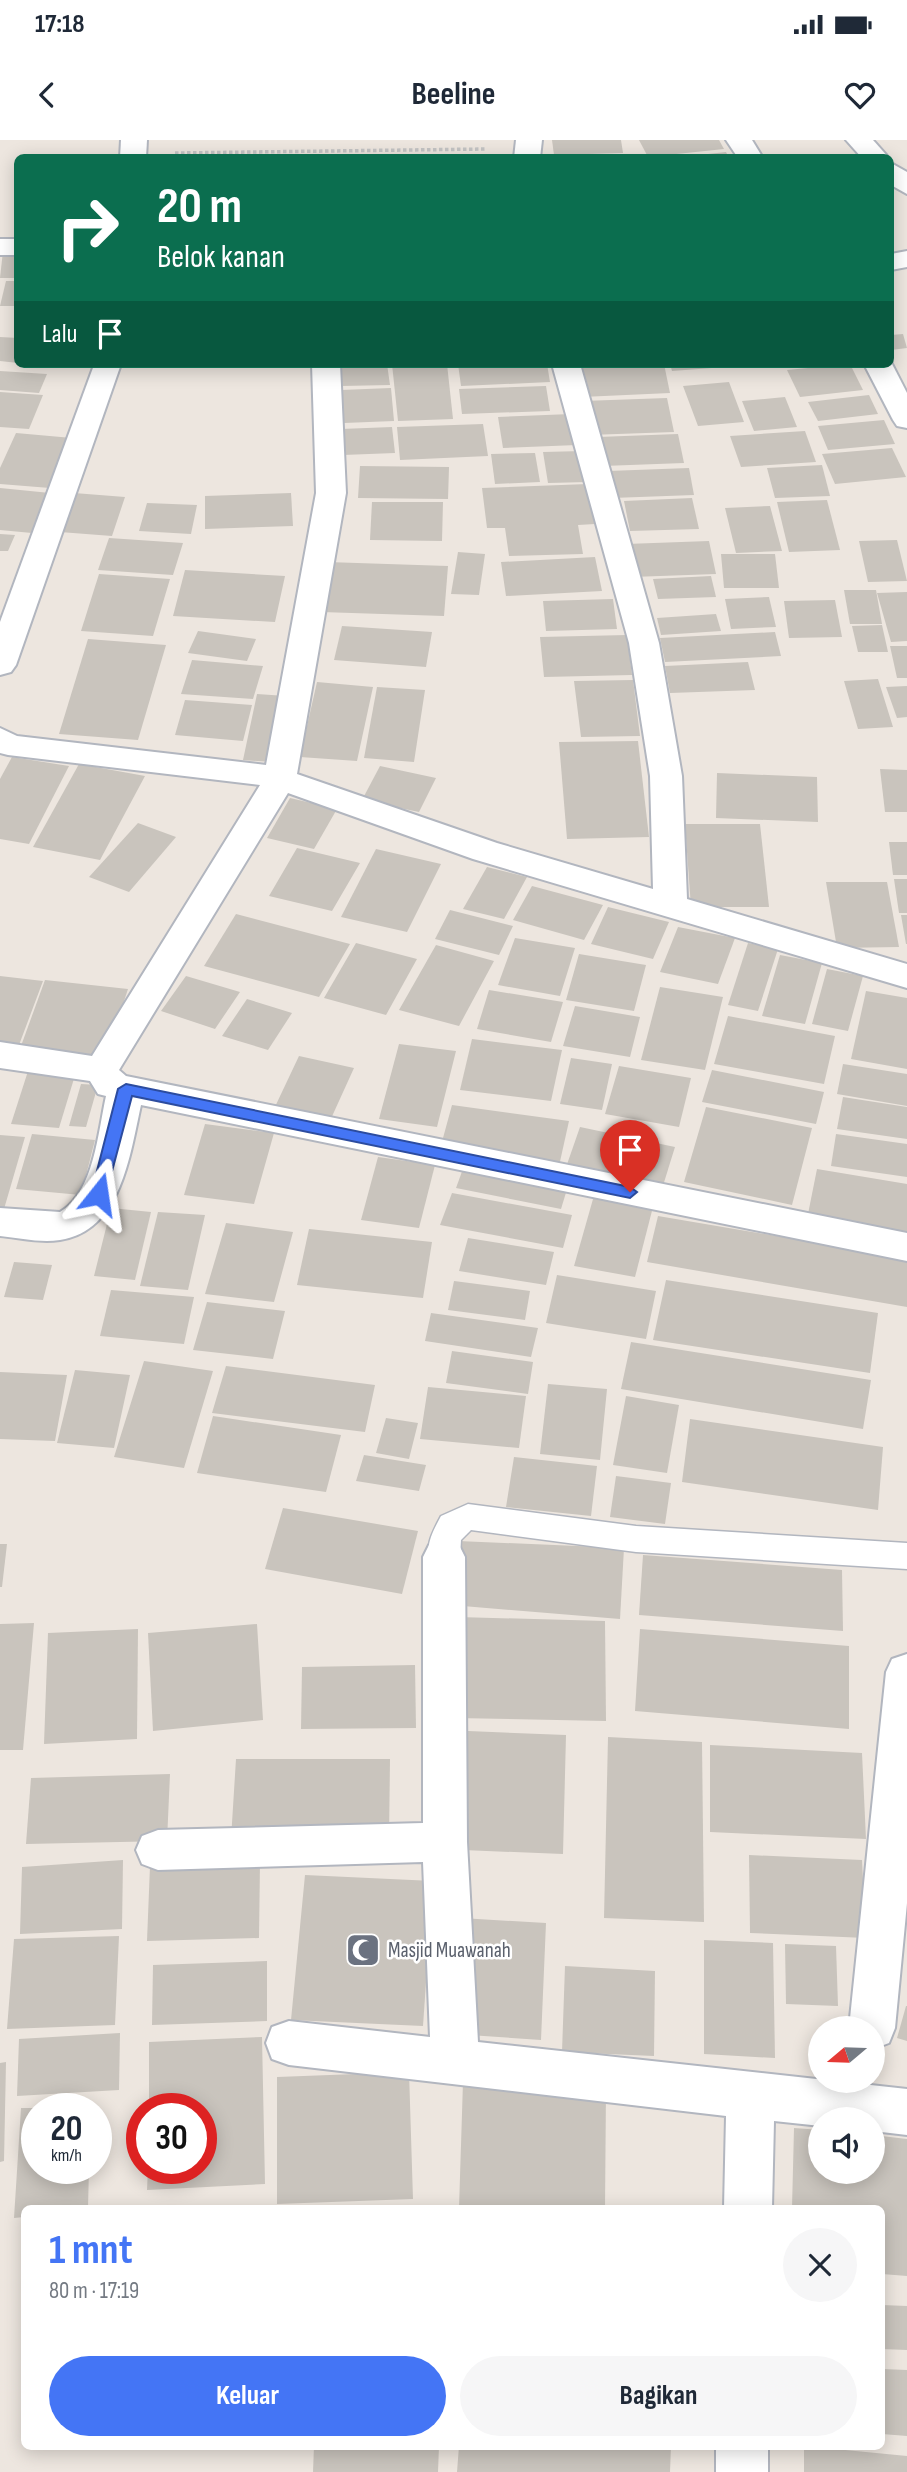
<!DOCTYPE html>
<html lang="id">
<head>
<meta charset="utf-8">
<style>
	:root { --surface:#fff; --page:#f6f6f7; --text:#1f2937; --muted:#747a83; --accent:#4475f5 }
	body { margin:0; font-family:"Sofia Sans Condensed",sans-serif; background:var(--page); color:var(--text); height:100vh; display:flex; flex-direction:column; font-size:26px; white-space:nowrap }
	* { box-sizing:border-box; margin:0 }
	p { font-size:23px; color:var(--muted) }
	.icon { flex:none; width:38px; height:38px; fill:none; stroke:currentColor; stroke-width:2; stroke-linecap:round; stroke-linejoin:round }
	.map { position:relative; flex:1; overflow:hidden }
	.sheet { position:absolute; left:21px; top:2065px; width:864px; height:245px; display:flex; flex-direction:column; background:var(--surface); border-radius:10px; box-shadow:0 4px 18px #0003 }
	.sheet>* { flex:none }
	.hud { position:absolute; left:14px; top:14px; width:880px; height:214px; border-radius:10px; box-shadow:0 4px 18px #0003; background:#0b6e4f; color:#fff; overflow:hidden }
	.needle { width:46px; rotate:251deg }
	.fabs { position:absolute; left:808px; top:1876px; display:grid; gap:14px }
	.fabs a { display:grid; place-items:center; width:77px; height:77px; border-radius:50%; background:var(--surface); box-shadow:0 4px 18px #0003; font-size:35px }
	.speed { position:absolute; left:21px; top:1953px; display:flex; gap:14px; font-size:35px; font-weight:700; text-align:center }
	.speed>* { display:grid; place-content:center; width:91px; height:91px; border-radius:50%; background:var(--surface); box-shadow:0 4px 18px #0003; line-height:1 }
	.speed small { font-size:18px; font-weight:400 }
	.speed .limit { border:10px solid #d22; background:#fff; color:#111 }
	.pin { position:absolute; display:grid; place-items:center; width:60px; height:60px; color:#fff; margin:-72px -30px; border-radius:50% 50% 50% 0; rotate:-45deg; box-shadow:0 0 7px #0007 }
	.pin .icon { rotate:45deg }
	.me { position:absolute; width:77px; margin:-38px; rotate:15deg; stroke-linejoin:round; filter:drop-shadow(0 0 5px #0008) }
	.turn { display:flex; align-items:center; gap:24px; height:147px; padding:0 28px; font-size:32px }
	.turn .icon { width:91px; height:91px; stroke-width:2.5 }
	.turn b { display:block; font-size:49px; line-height:60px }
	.then { display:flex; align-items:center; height:66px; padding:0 28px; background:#0003; gap:14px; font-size:26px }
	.round { display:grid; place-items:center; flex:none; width:74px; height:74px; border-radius:37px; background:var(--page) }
	.summary { display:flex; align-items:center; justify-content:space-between; height:119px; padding:0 28px }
	h1 { font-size:42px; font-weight:700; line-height:52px; color:var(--accent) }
	.action { display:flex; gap:14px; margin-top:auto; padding:14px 28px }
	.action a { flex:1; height:80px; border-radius:42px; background:var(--accent); color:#fff; font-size:28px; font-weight:700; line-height:80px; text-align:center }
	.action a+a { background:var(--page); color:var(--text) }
	.status { display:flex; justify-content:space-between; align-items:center; height:49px; padding:0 35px; background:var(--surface); direction:ltr }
	.status svg { height:19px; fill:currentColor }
	header { display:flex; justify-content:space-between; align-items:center; height:91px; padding:0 28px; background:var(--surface); font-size:32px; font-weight:700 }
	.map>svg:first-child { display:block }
	.building { fill:#c9c4bd }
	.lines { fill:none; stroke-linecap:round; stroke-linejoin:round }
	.lane-casing { stroke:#b2b6bf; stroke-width:3 }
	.street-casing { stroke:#b2b6bf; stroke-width:4 }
	.path { stroke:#c4c4c4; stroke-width:3.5; stroke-dasharray:3.5 2.5; stroke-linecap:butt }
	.lane { fill:#fff; fill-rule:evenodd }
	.street { fill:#fff; fill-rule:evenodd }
	.route { fill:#4475f5; stroke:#2c4c9f; stroke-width:2 }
	.labels { text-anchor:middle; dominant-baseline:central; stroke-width:5; stroke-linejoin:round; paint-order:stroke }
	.worship-label { font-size:21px; fill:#5b616d; stroke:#fff; text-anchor:start }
</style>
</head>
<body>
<div class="status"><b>17:18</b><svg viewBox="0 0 49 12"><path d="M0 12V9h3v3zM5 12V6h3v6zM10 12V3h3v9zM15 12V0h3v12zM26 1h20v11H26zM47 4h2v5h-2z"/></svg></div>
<header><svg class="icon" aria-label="back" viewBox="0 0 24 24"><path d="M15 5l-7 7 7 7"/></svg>Beeline<svg class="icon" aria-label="heart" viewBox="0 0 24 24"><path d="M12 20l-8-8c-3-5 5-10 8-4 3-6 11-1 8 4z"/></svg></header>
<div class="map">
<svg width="907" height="2332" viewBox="0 0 907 2332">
	<rect width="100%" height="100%" fill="#ede6df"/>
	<!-- building -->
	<g class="building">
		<path d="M552 0H621L623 13 554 15Z"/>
		<path d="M639 0H719L724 9 648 17Z"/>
		<path d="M726 12 729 18H691L690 16Z"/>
		<path d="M3 111 18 112V138H0Z"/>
		<path d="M6 141H18V166H0Z"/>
		<path d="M903 194 907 208 891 210V195Z"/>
		<path d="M0 197 18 198V223L0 221Z"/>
		<path d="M340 224H387L390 245 341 246Z"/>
		<path d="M392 224H447L453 279 398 281Z"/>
		<path d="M458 224H547L550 242 461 246Z"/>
		<path d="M664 224 670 253 582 257 577 228Z"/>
		<path d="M670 224H724L725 227 672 231Z"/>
		<path d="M850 224 863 250 800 257 787 230Z"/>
		<path d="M0 231 47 234 39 253 0 250Z"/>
		<path d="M729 242 744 282 698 286 683 246Z"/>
		<path d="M546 246 550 271 462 274 459 249Z"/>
		<path d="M391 248 394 281 344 283 341 250Z"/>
		<path d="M0 252 43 255 29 289 0 287Z"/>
		<path d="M869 255 878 274 818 281 808 262Z"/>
		<path d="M785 257 797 287 754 291 742 261Z"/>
		<path d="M667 258 674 292 589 295 583 261Z"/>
		<path d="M571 274 577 305 503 308 498 277Z"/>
		<path d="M884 280 895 304 828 310 818 286Z"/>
		<path d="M483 284 488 316 400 320 397 287Z"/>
		<path d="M392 287 395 313 343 315 341 289Z"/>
		<path d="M805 291 816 322 741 327 730 296Z"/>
		<path d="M16 293 72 298 50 348 0 344V328Z"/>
		<path d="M678 294 684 323 603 326 598 297Z"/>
		<path d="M892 308 906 337 835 344 822 314Z"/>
		<path d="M583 311 588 342 548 343 543 312Z"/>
		<path d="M535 313 540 342 495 344 491 314Z"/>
		<path d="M822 325 830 356 775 358 767 328Z"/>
		<path d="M360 326 449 327 448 359 358 358Z"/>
		<path d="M689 328 694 355 612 358 608 331Z"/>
		<path d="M588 344 595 384 578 385 583 414 509 416 505 388H487L482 348Z"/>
		<path d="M0 348 50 353 32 393 0 390Z"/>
		<path d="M74 353 125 357 112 396 60 392Z"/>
		<path d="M291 353 293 386 205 389V356Z"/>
		<path d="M692 358 699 389 630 391 624 361Z"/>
		<path d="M827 360 840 410 789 412 777 362Z"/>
		<path d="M372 362H443L442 401 370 400Z"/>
		<path d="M147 363 197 365 191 394 139 391Z"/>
		<path d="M770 366 782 411 736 413 725 368Z"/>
		<path d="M0 394 15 395 8 411H0Z"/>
		<path d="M109 398 183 403 173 435 98 430Z"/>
		<path d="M897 400 907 441 868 442 859 401Z"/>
		<path d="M709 401 716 434 632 437 626 404Z"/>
		<path d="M458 412 485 414 479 455 451 454Z"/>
		<path d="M721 414H775L779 448H724Z"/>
		<path d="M595 417 602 451 506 456 501 422Z"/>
		<path d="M327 422 448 426 444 476 321 472Z"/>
		<path d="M185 430 285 436 275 482 173 476Z"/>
		<path d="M99 434 170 439 153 496 81 491Z"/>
		<path d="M711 436 716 457 658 459 653 439Z"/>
		<path d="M844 450H876L882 484H850Z"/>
		<path d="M907 452V501L891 502 877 453Z"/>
		<path d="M769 457 776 487 731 489 725 459Z"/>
		<path d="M613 459 617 489 546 491 543 461Z"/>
		<path d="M835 460 842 497 789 498 784 461Z"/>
		<path d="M716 474 721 491 661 495 657 478Z"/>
		<path d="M882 485 888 512H858L852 486Z"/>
		<path d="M342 486 432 492 426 527 334 520Z"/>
		<path d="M198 491 256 499 247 521 188 513Z"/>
		<path d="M775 492 781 516 665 522 660 498Z"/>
		<path d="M627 495 632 535 544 537 540 497Z"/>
		<path d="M88 499 166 505 138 600 59 594Z"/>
		<path d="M890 506H907V538H897Z"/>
		<path d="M192 520 263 526 253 559 181 554Z"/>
		<path d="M748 522 755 550 670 553 665 526Z"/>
		<path d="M878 539 893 587 858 589 844 541Z"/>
		<path d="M633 540 640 596 581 597 574 541Z"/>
		<path d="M317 542 373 547 357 621 300 617Z"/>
		<path d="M907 546V577L897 578 886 547Z"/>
		<path d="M377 547 425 550 414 622 364 618Z"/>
		<path d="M257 554 286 556 272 622 243 620Z"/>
		<path d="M185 560 252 565 243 601 175 595Z"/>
		<path d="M638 601 649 697 567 699 559 602Z"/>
		<path d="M12 617 69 626 29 704 0 699V639Z"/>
		<path d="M79 624 145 636 100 720 33 707Z"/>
		<path d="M380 626 436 638 419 672 362 660Z"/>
		<path d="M880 629 907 630V672H885Z"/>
		<path d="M717 633 817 637 818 682 716 678Z"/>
		<path d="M290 658 337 669 314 709 267 698Z"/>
		<path d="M138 683 176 697 129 752 89 737Z"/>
		<path d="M685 684H760L769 767H691Z"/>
		<path d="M889 702H907V735H893Z"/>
		<path d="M297 708 360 723 332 771 269 756Z"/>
		<path d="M376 709 441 724 407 792 341 777Z"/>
		<path d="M487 727 527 737 504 779 463 769Z"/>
		<path d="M894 739H907V773H899Z"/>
		<path d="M826 742H887L899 807 837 808Z"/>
		<path d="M532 746 603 765 584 800 513 780Z"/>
		<path d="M608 767 669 782 653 819 591 804Z"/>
		<path d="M450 770 513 786 499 815 435 799Z"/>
		<path d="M236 774 350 804 319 857 204 826Z"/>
		<path d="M901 775H907V804H906Z"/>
		<path d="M678 787 735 798 718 844 660 832Z"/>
		<path d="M515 798 575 808 560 856 498 845Z"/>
		<path d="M356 803 417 819 386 875 324 858Z"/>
		<path d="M748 803 778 809 758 871 728 865Z"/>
		<path d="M436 805 494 821 459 886 399 870Z"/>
		<path d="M579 814 646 825 634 871 566 860Z"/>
		<path d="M780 815 822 823 805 884 762 876Z"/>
		<path d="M827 829 863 836 848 891 812 884Z"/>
		<path d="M0 836 43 841 19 905 0 903Z"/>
		<path d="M186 836 240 852 215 889 161 871Z"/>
		<path d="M45 840 128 849 106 916 21 906Z"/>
		<path d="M660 847 723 857 705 930 641 920Z"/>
		<path d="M489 850 563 862 551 902 477 889Z"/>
		<path d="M866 851 907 858V929L851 919Z"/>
		<path d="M247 859 292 873 268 910 222 896Z"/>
		<path d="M575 866 640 877 630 917 563 906Z"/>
		<path d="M728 876 835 896 824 944 714 924Z"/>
		<path d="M472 899 562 910 551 961 460 950Z"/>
		<path d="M399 904 456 911 437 987 379 979Z"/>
		<path d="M299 916 354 928 329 983 273 971Z"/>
		<path d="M571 918 612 924 602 970 560 964Z"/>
		<path d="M843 924 907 934V966L837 954Z"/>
		<path d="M619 926 691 938 679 987 605 974Z"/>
		<path d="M29 928 76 932 59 988 11 984Z"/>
		<path d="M712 930 824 952 816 984 702 962Z"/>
		<path d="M81 944 98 945 86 987 69 986Z"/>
		<path d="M843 957 907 967V999L837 989Z"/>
		<path d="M452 965 569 981 559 1026 440 1009Z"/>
		<path d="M706 967 812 988 792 1065 684 1042Z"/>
		<path d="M205 984 274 993 254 1064 184 1055Z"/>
		<path d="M580 987 675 1007 661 1052 564 1033Z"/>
		<path d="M32 994 95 1000 81 1055 16 1049Z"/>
		<path d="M836 994 907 1004V1037L831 1026Z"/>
		<path d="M0 995 25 997 4 1069H0Z"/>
		<path d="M378 1017 435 1025 419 1088 361 1080Z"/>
		<path d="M464 1026 568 1046 561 1069 456 1048Z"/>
		<path d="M817 1029 907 1044V1095L807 1079Z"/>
		<path d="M595 1052 654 1063 635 1137 574 1126Z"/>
		<path d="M452 1053 572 1075 563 1108 440 1085Z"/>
		<path d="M111 1068 151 1072 135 1140 94 1136Z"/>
		<path d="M158 1072 205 1075 188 1150 140 1146Z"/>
		<path d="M658 1076 907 1118V1167L647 1122Z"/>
		<path d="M226 1083 293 1092 274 1162 205 1154Z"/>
		<path d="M309 1089 432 1102 423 1158 297 1145Z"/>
		<path d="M468 1098 554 1112 546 1145 459 1131Z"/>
		<path d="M14 1122 52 1125 43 1160 4 1157Z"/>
		<path d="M557 1135 656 1151 646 1199 546 1183Z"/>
		<path d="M666 1140 878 1173 870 1233 653 1200Z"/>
		<path d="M454 1141 530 1151 525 1180 448 1170Z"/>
		<path d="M111 1150 194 1157 184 1204 100 1196Z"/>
		<path d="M207 1162 285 1171 273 1219 193 1210Z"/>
		<path d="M431 1173 538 1188 531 1217 425 1201Z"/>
		<path d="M631 1202 871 1240 863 1289 621 1249Z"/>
		<path d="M452 1211 533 1222 528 1254 446 1243Z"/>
		<path d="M144 1221 213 1231 184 1328 114 1317Z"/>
		<path d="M226 1226 375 1245 365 1292 212 1273Z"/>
		<path d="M75 1230 130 1235 114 1308 57 1303Z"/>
		<path d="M0 1232 67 1235 55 1301 0 1299Z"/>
		<path d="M548 1244 607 1249 600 1320 540 1314Z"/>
		<path d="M428 1247 526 1256 519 1308 420 1299Z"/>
		<path d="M626 1256 679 1265 667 1333 613 1325Z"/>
		<path d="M213 1276 341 1295 326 1352 197 1333Z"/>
		<path d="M386 1278 418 1283 409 1319 376 1313Z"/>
		<path d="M690 1279 883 1307 878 1370 682 1342Z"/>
		<path d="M364 1315 426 1325 419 1351 356 1341Z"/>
		<path d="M514 1317 597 1326 591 1376 506 1367Z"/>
		<path d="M616 1336 671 1343 665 1384 610 1377Z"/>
		<path d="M283 1368 418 1391 402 1454 265 1429Z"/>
		<path d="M458 1401 624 1408 620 1479 451 1465Z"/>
		<path d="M0 1404H7L2 1447H0Z"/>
		<path d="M643 1415 842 1430 843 1491 639 1475Z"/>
		<path d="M458 1477 605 1481 606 1581 455 1578Z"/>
		<path d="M34 1483 23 1610H0V1484Z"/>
		<path d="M257 1484 263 1580 153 1591 148 1493Z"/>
		<path d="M138 1489 137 1599 44 1604 48 1493Z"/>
		<path d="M640 1489 849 1506V1589L635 1571Z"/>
		<path d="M415 1525 416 1588 301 1589 302 1527Z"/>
		<path d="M468 1591 566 1595 563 1714 463 1710Z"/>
		<path d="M608 1597 702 1602 704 1782 604 1778Z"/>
		<path d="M710 1605 862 1613 866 1699 710 1692Z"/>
		<path d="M236 1619H390L389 1699H231Z"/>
		<path d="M170 1634 167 1701 26 1704 31 1638Z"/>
		<path d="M749 1715 862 1720 866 1798 750 1793Z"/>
		<path d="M123 1720 122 1789 20 1794 22 1727Z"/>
		<path d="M260 1722 259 1798 147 1801 150 1726Z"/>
		<path d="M305 1735 433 1741 423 1886 291 1880Z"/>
		<path d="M461 1778 546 1783 541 1900 454 1894Z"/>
		<path d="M119 1796 115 1885 7 1889 14 1799Z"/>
		<path d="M704 1800 773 1803 775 1918 704 1914Z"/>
		<path d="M785 1804 836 1806 838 1866 786 1864Z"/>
		<path d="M267 1821V1881L152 1885 153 1825Z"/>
		<path d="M565 1826 655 1831 654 1916 562 1912Z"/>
		<path d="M906 1866H907V1901L897 1898Z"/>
		<path d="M120 1893 119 1950 17 1956 19 1899Z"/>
		<path d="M262 1897 265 2044 147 2050 148 2028H201V1969H149V1902Z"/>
		<path d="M6 1922 4 2021 0 2022V1923Z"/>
		<path d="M409 1932 413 2059 277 2064V1937Z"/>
		<path d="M463 1942 606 1949 605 2068H459Z"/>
		<path d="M21 1968H37V2028H89L88 2068H24V2077L14 2078Z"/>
		<path d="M794 1988 821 1990V2032H873V1995L907 1999V2136L882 2134V2068H792Z"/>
		<path d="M882 2165 907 2166V2210L882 2209Z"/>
		<path d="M882 2229 907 2230V2296L882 2294Z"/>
		<path d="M314 2306H439L438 2332H313Z"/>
		<path d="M459 2306H671L670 2332H457Z"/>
		<path d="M804 2306 907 2316V2332H804Z"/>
	</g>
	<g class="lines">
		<!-- lane casing -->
		<g class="lane-casing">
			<path id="lane" d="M468 1364 636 1386 907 1403V1429L636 1412 471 1390 461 1400 460 1417 455 1426 444 1430 433 1426C423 1408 432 1393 441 1376Z"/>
		</g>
		<!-- street casing -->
		<g class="street-casing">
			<g id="street">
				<path d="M121 0H147L146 18H120Z"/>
				<path d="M516 0H542L540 18H514Z"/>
				<path d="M726 0H752L763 18H738Z"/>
				<path d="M846 0H873L889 18H862Z"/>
				<path d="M891 23 907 32V54L891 45Z"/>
				<rect x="0" y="99" width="18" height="16"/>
				<path d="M907 111V127L891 130V114Z"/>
				<path d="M891 222 907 253V288L897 286 893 280 864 224Z"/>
				<path d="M121 224 16 525 11 532 0 535V482L94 225Z"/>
				<path d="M312 224H340L346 353 297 634 497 703 653 749 650 636 629 503 552 224H580L659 503 682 636 687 759 907 824V848L473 719 288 653 119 930 126 936 907 1093V1121L141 965C130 1015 121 1091 60 1100 40 1103 20 1098 0 1096V1068L60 1072C94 1052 98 992 106 956L98 954 90 941 0 928V902L92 916 260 645 8 615 0 613V588L17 596 266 625 316 353Z"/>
				<path d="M444 1400 459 1405 465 1417 467 1702 478 1902 907 1949V1995L873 1991V1979H821V1986L774 1981 772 2068H724L726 1976 289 1925 272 1919 266 1903 272 1887 289 1881 430 1897 423 1722 158 1730 142 1724 136 1710 142 1696 158 1690 423 1683V1417L429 1405Z"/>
				<path d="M907 1514V1763L895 1888 889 1903 873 1909V1888H849L886 1532 892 1519Z"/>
				<rect x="716" y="2306" width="52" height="26"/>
			</g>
		</g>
		<!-- path -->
		<path class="path" d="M175 13 485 9"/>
		<!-- lane -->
		<use href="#lane" class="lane"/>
		<!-- street -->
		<use href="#street" class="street"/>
	</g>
	<!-- route -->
	<path class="route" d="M126 944 630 1047 637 1052 630 1058 132 956 106 1054 99 1060 91 1054 118 949Z"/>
	<!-- icons -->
	<defs>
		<g id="mosque-square" transform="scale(1.75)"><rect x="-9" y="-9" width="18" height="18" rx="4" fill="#6b7280" stroke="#fff"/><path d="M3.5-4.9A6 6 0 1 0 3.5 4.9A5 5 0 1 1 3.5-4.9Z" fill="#fff"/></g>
	</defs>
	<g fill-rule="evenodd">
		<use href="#mosque-square" x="363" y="1810"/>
	</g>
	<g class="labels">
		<!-- worship labels -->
		<g class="worship-label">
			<text x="388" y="1810">Masjid Muawanah</text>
		</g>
	</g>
</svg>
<div class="fabs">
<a><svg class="needle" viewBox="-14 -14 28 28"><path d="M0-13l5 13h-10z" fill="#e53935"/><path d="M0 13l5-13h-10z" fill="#747a83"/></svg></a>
<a><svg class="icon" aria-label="sound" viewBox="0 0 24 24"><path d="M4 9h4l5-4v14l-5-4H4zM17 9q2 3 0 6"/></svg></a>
</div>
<div class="speed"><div>20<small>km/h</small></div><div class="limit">30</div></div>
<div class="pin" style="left:630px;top:1052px;background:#d93025"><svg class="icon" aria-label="arrive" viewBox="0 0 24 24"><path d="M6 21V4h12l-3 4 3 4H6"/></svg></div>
<svg class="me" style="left:99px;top:1054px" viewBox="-20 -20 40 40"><path d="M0-17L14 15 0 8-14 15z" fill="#4475f5" stroke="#fff" stroke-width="4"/></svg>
<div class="hud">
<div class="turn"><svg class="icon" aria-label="right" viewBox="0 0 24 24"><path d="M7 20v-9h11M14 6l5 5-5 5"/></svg><div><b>20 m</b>Belok kanan</div></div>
<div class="then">Lalu<svg class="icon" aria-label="arrive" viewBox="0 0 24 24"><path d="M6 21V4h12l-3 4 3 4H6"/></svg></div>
</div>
<section class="sheet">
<div class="summary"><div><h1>1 mnt</h1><p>80 m · 17:19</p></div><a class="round"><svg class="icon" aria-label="close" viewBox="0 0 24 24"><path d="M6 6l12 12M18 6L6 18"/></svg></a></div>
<div class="action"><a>Keluar</a><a>Bagikan</a></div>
</section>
</div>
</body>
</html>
